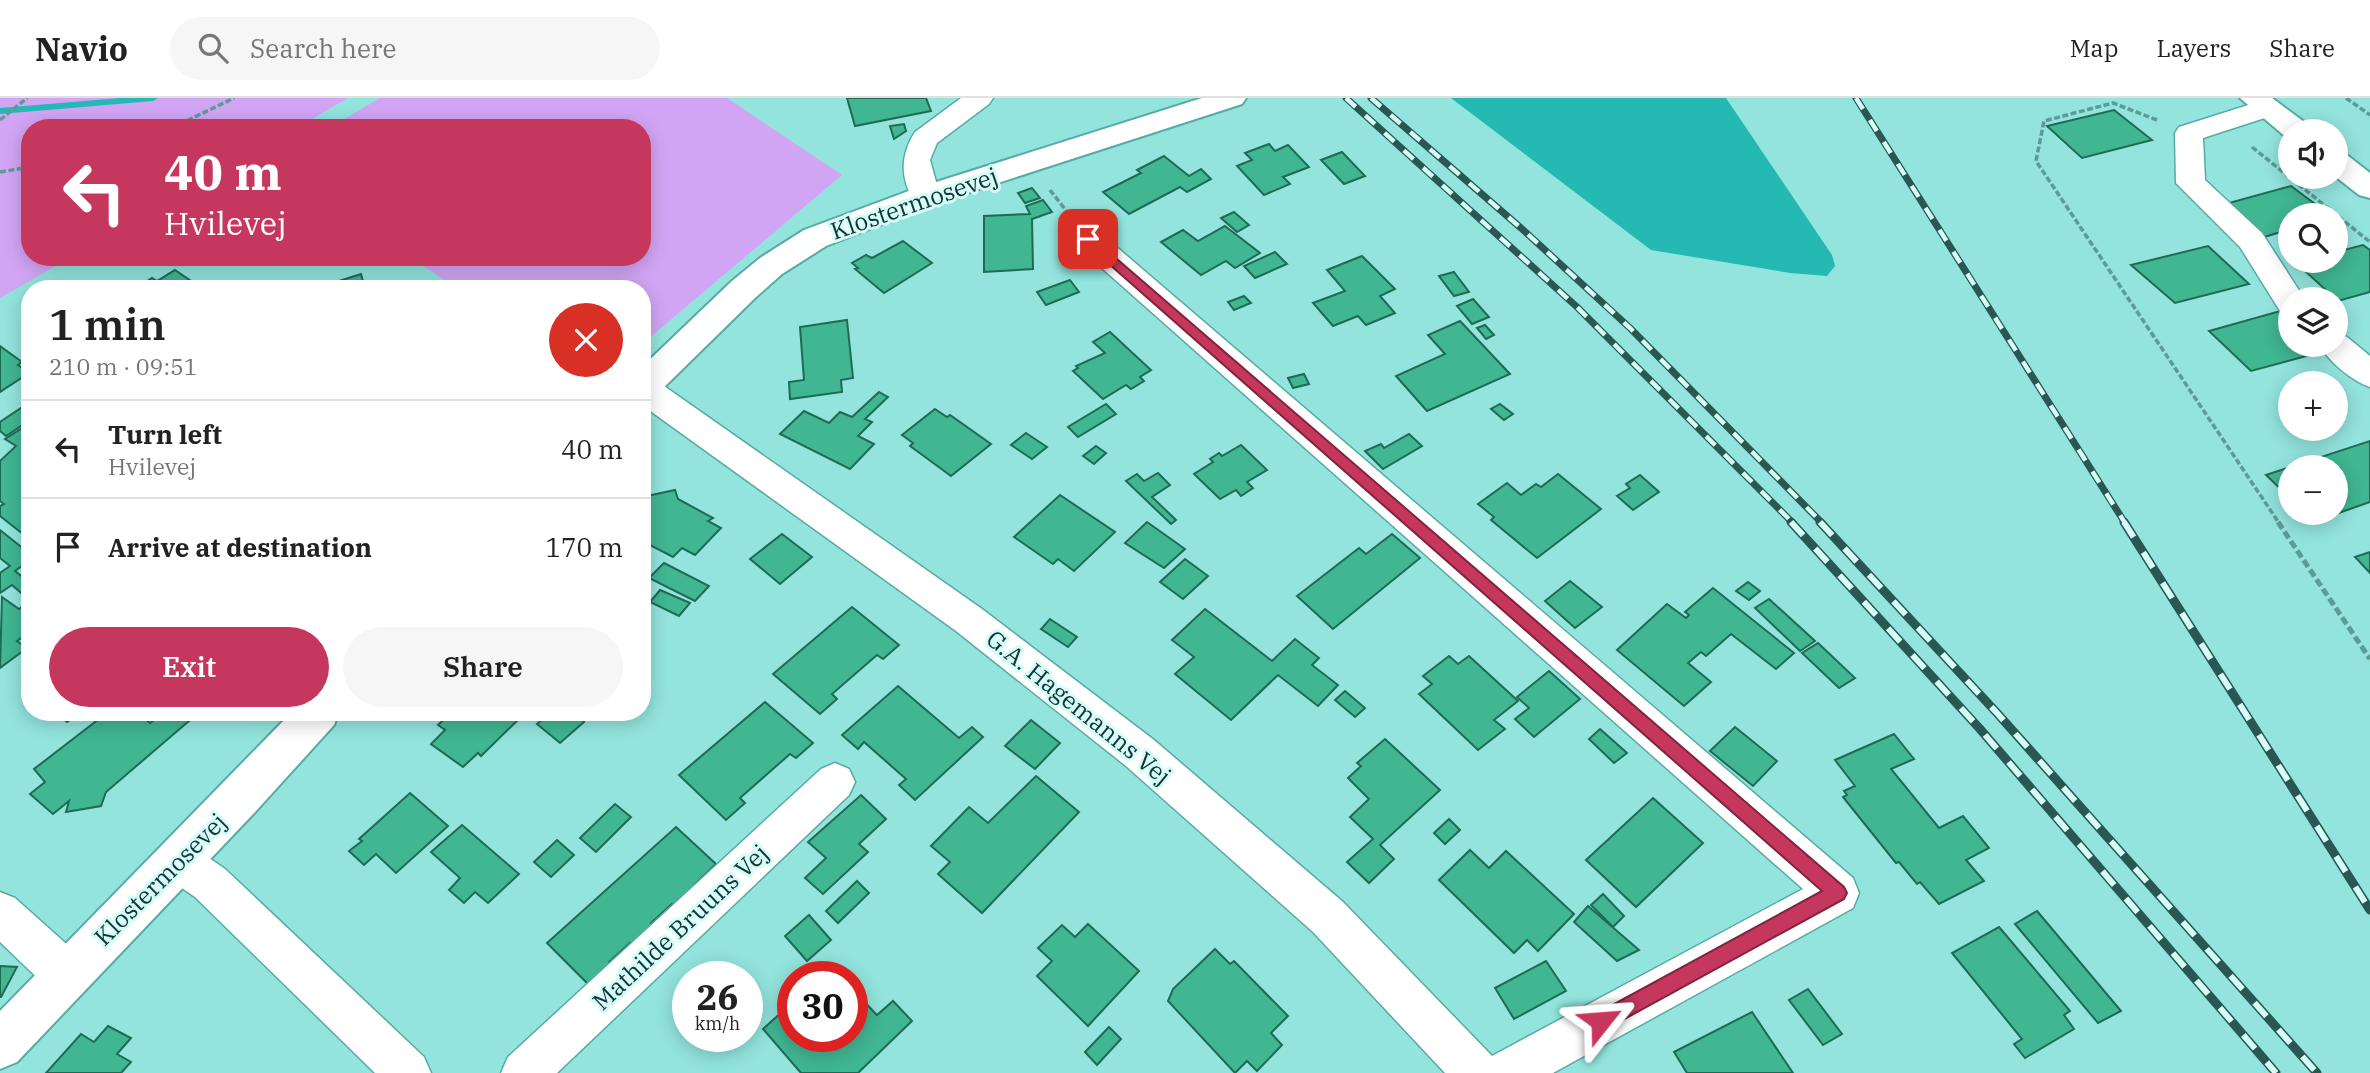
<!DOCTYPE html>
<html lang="en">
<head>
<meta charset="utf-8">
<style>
	:root { --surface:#fff; --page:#f6f6f6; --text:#222; --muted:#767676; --line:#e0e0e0; --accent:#c6375d }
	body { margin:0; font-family:"IBM Plex Serif",serif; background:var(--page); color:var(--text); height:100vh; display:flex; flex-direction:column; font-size:26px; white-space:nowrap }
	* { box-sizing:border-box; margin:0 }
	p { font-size:23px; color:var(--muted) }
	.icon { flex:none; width:38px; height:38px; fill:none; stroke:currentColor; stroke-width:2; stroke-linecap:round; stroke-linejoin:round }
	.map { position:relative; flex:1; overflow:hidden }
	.side { position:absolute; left:21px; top:182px; width:630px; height:441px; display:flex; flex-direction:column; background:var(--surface); border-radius:28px; box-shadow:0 4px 18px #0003 }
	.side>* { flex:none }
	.banner { position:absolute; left:21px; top:21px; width:630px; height:147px; border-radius:28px; box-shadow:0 4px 18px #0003; background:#c6375d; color:#fff; overflow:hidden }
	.buttons { position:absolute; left:2278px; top:21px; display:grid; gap:14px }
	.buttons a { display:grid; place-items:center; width:70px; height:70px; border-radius:50%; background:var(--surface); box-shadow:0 4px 18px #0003; font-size:35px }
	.speed { position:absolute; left:672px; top:863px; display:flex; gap:14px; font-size:35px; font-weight:700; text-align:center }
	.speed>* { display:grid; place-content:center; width:91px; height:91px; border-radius:50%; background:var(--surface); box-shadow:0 4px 18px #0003; line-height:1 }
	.speed small { font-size:18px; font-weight:400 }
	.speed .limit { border:10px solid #d22; background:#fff; color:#111 }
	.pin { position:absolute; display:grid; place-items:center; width:60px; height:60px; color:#fff; margin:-30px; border-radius:14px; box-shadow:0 4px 10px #0006 }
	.me { position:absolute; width:77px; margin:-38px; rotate:62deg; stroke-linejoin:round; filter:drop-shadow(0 0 5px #0008) }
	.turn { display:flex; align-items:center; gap:24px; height:147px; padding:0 28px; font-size:32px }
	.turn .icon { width:91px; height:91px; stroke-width:2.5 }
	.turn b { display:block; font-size:49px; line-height:60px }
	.round { display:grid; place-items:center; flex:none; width:74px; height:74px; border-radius:37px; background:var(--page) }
	.headline { display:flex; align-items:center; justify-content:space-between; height:119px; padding:0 28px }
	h1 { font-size:42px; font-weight:600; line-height:52px }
	.primary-button { display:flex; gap:14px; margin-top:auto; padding:14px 28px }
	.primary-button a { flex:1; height:80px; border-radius:42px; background:var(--accent); color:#fff; font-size:28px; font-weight:600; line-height:80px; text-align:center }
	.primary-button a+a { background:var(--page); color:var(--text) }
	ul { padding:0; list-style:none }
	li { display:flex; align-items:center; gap:21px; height:98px; padding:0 28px; border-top:2px solid var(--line) }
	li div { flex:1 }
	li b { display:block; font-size:26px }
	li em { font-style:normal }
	header { display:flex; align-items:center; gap:42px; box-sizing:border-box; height:98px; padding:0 35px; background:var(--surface); border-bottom:2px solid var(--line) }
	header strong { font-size:33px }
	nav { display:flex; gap:38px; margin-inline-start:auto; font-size:24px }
	.search { width:490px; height:63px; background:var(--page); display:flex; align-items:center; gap:18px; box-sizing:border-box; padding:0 24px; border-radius:38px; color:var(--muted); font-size:26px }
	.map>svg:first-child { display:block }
	.green { fill:#d1a5f4 }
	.water { fill:#24bab3 }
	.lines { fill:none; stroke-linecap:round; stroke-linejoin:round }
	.stream { fill:#24bab3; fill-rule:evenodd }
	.building { fill:#40b692; stroke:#206a54; stroke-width:2 }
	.minor-casing { stroke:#58aaa4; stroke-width:3 }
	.secondary-casing { stroke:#58aaa4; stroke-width:4 }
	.path-far1 { stroke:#5d9b96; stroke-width:3.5; stroke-dasharray:6 2.5; stroke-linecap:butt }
	.path { stroke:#5d9b96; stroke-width:5; stroke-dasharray:8 3.5; stroke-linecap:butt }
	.minor { fill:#fff; fill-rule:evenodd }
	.secondary { fill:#fff; fill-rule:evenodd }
	.rail-far1-casing { stroke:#2a5653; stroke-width:7 }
	.rail-casing { stroke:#2a5653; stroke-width:9 }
	.rail-far1 { stroke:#d5fcf8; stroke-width:4.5; stroke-dasharray:13; stroke-linecap:butt }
	.rail { stroke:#d5fcf8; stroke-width:6; stroke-dasharray:18; stroke-linecap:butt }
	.route { fill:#c6375d; stroke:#81243c; stroke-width:2 }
	.labels { text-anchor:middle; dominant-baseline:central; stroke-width:6; stroke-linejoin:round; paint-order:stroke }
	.street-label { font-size:24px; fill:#123533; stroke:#d5fcf8 }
</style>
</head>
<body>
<header>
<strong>Navio</strong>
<div class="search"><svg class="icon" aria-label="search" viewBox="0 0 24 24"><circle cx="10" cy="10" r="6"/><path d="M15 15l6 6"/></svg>Search here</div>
<nav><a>Map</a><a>Layers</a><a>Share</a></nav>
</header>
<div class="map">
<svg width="2370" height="975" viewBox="0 0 2370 975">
	<rect width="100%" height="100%" fill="#92e4dd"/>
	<!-- green -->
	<g class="green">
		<path d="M0 0H348L296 30H30V159H71L0 200Z"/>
		<path d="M380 0H727L842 77 642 246V191H458L410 159H642V30H329Z"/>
	</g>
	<!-- water -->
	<path class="water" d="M1451 0H1726L1832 157 1835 168 1827 178 1790 175 1651 152Z"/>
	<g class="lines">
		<!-- stream -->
		<path class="stream" d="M120 0H158L153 3 0 16V10Z"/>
	</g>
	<!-- building -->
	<g class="building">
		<path d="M847 0H926L931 13 855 28Z"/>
		<path d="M2114 12 2152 42 2082 60 2047 28Z"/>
		<path d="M904 26 906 33 894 41 890 28Z"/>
		<path d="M1269 46 1275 53 1288 47 1309 69 1283 79 1290 86 1264 97 1237 68 1252 62 1245 55Z"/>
		<path d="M1342 54 1365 78 1344 86 1321 62Z"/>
		<path d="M1164 58 1189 78 1201 71 1211 81 1187 94 1180 89 1129 116 1103 94 1141 75 1137 72Z"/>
		<path d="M2291 88 2330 117H2291V131L2264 139 2229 105Z"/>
		<path d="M1032 90 1040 100 1025 105 1018 95Z"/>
		<path d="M1043 102 1052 114 1032 121 1033 171 984 174V118L1030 116 1026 108Z"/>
		<path d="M1234 114 1249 127 1237 134 1221 120Z"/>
		<path d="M1225 128 1260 155 1235 170 1226 163 1201 177 1161 144 1183 132 1198 143Z"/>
		<path d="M903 143 932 165 884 195 855 171 858 170 852 165 866 157 872 160Z"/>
		<path d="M2363 147 2370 152V194L2338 203 2296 165 2336 163V154Z"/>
		<path d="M2208 148 2249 186 2175 205 2131 167Z"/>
		<path d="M1275 154 1287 166 1255 180 1244 168Z"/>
		<path d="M1362 158 1395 191 1380 198 1395 215 1366 227 1358 218 1333 228 1313 205 1345 193 1327 172Z"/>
		<path d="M175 172 194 185 184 191H144L140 188 152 180 157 183Z"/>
		<path d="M1454 174 1469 194 1454 198 1439 178Z"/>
		<path d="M361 176 365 191H338L336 184Z"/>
		<path d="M1070 182 1079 194 1046 207 1037 194Z"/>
		<path d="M1244 198 1251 205 1234 212 1228 204Z"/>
		<path d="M1473 201 1489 219 1472 226 1457 208Z"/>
		<path d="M2280 213 2291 223V247H2318L2325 253 2251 273 2209 233Z"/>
		<path d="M847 222 853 280 841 282 842 294 790 301 789 284 804 282 800 229Z"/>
		<path d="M1460 223 1510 276 1427 313 1396 278 1445 256 1428 237Z"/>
		<path d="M1485 227 1494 237 1486 241 1477 230Z"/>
		<path d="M1110 234 1151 272 1140 279 1144 283 1131 291 1126 287 1103 301 1073 273 1078 270 1076 268 1105 255 1093 244Z"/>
		<path d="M0 248 22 264 18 267 29 275 0 294Z"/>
		<path d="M1304 276 1309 286 1293 290 1288 280Z"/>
		<path d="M879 294 888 299 865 321 872 324 858 338 874 346 850 371 780 336 804 313 829 325 840 314 852 319Z"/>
		<path d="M1106 306 1116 316 1078 339 1068 329Z"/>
		<path d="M1500 306 1513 316 1504 322 1491 311Z"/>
		<path d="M24 308 30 313V322L6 338 0 333V324Z"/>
		<path d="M935 311 947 319 950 317 991 346 951 378 910 348 913 345 902 337Z"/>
		<path d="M30 325V438L28 440 0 418V408L4 406 0 403V363L16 348 5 341Z"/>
		<path d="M1026 335 1047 349 1032 361 1011 347Z"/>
		<path d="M1409 336 1422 348 1383 371 1365 353 1381 346 1384 350Z"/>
		<path d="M2370 343V404L2313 424 2304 415H2336V369H2291V401L2266 377Z"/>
		<path d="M1241 347 1267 372 1247 384 1253 390 1241 398 1236 392 1220 401 1194 376 1213 364 1210 361 1219 355 1222 358Z"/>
		<path d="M1096 348 1106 355 1094 366 1083 358Z"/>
		<path d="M1158 375 1170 387 1152 399 1176 422 1171 426 1126 383 1137 376 1144 383Z"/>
		<path d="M1558 376 1601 411 1537 460 1491 422 1494 419 1478 406 1507 385 1521 397 1536 386 1541 389Z"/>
		<path d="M1640 377 1659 394 1633 412 1617 398 1630 390 1626 386Z"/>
		<path d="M675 392 678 401 713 420 708 423 721 430 695 457 682 450 673 459 642 443V399Z"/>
		<path d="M1060 397 1115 434 1074 473 1058 461 1053 466 1014 439Z"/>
		<path d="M1147 424 1185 451 1164 470 1125 445Z"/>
		<path d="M0 432 30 456V462L15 473 30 485 28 501 12 487 0 495V475L10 468 0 460Z"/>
		<path d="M782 436 812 459 780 486 750 461Z"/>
		<path d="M1392 436 1420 460 1333 531 1297 498 1359 450 1366 456Z"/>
		<path d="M2370 454V475L2355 459Z"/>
		<path d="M1185 461 1208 478 1183 501 1160 484Z"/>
		<path d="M664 465 709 488 695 503 649 480Z"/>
		<path d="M1570 483 1602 509 1575 530 1545 503Z"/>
		<path d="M1748 484 1760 493 1749 502 1736 493Z"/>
		<path d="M1713 490 1794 555 1776 571 1731 536 1706 558 1701 554 1688 565 1711 584 1684 608 1617 552 1667 506 1686 520 1689 517 1685 514Z"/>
		<path d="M660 492 690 505 679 518 650 504Z"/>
		<path d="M2 499 19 511 30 503V534L17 543 27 550 0 570Z"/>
		<path d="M1769 501 1815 543 1800 553 1755 510Z"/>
		<path d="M852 509 899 547 883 561 877 557 832 596 837 601 820 616 773 576Z"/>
		<path d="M1205 511 1272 563 1295 541 1319 560 1312 567 1338 587 1318 608 1278 577 1231 622 1175 576 1194 559 1172 542Z"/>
		<path d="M1050 521 1077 539 1068 549 1041 531Z"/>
		<path d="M1818 545 1855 580 1839 590 1802 555Z"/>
		<path d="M1449 558 1458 566 1469 558 1518 603 1494 622 1505 631 1478 652 1419 596 1432 586 1423 578Z"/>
		<path d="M1549 573 1580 601 1534 639 1515 621 1529 610 1517 599Z"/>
		<path d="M898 588 959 640 972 629 983 639 915 702 899 687 906 681 864 644 858 651 842 637Z"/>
		<path d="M1345 593 1365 610 1355 619 1335 602Z"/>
		<path d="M765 604 813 645 796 660 790 656 740 700 745 705 726 722 679 677Z"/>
		<path d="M56 614H80L67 624Z"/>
		<path d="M108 614H129L139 622 143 619 150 625 164 614H193L196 617 106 694 101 708 66 714 69 703 53 716 30 696 45 684 34 671Z"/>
		<path d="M452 614H526L481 658 478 655 463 669 431 646 445 632 438 627Z"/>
		<path d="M550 614H573L584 624 560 645 537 626Z"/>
		<path d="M1031 622 1060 645 1035 671 1005 648Z"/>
		<path d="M1735 629 1777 663 1753 688 1710 653Z"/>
		<path d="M1600 631 1627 655 1614 665 1589 641Z"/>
		<path d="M1894 636 1914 661 1891 671 1939 730 1963 718 1989 750 1966 762 1984 783 1939 806 1920 784 1917 786 1899 764 1896 765 1843 699 1847 697 1844 693 1855 688 1835 662Z"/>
		<path d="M1385 641 1440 692 1380 747 1394 761 1369 785 1347 764 1373 741 1350 719 1369 701 1348 680 1361 668 1357 665Z"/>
		<path d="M1036 678 1079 714 982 815 938 776 950 764 931 748 969 709 988 725Z"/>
		<path d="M410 695 448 728 396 775 376 756 364 767 349 753 362 743 359 741Z"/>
		<path d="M861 697 886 721 859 746 868 754 823 796 805 780 826 760 808 744Z"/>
		<path d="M1653 700 1703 745 1636 809 1586 762Z"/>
		<path d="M615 706 631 719 596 754 580 740Z"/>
		<path d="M1449 721 1460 732 1445 746 1434 735Z"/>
		<path d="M462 727 519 776 488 805 475 794 464 805 449 792 460 780 431 754Z"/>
		<path d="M676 729 716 766 694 787 699 793 678 812 672 806 651 825 657 831 636 851 630 845 609 864 614 870 592 890 547 845Z"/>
		<path d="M557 742 574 757 551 779 534 764Z"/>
		<path d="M1470 752 1489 770 1506 753 1574 816 1538 853 1527 842 1514 855 1439 782Z"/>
		<path d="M857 783 869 795 838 825 826 813Z"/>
		<path d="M1603 796 1624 818 1613 829 1591 807Z"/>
		<path d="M1588 808 1639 852 1617 863 1574 824Z"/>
		<path d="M2037 813 2121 913 2098 925 2015 826Z"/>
		<path d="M809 817 831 842 807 863 785 838Z"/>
		<path d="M1088 826 1139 873 1088 928 1037 878 1052 863 1038 850 1062 827 1075 839Z"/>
		<path d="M1999 829 2070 913 2064 917 2074 931 2025 960 2014 946 2022 941 1952 855Z"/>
		<path d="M1215 851 1230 866 1234 863 1288 918 1271 935 1282 947 1257 973 1247 963 1235 975 1168 903 1173 891Z"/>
		<path d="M1546 863 1566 893 1514 921 1495 890Z"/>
		<path d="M0 868 17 869 1 899H0Z"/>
		<path d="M852 891 877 917 893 903 912 923 858 975H801L763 931 793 904V938H852Z"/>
		<path d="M1808 891 1842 936 1823 947 1789 902Z"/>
		<path d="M1752 914 1793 975H1687L1674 954Z"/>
		<path d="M108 928 131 940 117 956 131 964 121 975H46L81 936 94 944Z"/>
		<path d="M1109 929 1121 941 1097 967 1085 954Z"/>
	</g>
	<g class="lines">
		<!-- minor casing -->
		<g class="minor-casing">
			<g id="minor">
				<path d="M961 0H993L989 6 937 45 930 62 940 98 935 105 925 108 915 105C900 81 900 57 915 34Z"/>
				<path d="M2267 1 2277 4 2281 10 2277 16 2203 40 2205 82 2262 135 2302 197 2304 201H2291V216L2280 213 2240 149 2176 85 2175 35 2179 29Z"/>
				<path d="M1088 131 1099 134 1853 780 1859 795 1853 810 1553 975H1445L1313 834 1126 668 956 533 642 307V278L654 281 982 511 1154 642 1343 804 1492 958 1803 791 1077 148 1073 141 1077 134Z"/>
				<path d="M2336 235 2347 239 2370 258V289C2352 283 2329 264 2320 247H2336Z"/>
				<path d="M835 665 849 671 855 684 849 697 557 975H501L508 959 821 671Z"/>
				<path d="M178 743 193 749 225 771 424 959 431 975H375L195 799 163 777 157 763 163 749Z"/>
				<path d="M0 794 15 800 82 860 88 876 82 892 66 898 50 892 0 844Z"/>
			</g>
		</g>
		<!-- secondary casing -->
		<g class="secondary-casing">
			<g id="secondary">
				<path d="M1202 0H1246L1242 6 936 105 826 148 782 176 756 199 654 299 642 303V269L732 183 760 160 804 132 914 91Z"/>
				<path d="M2240 0H2272L2307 26 2312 33H2291V41L2287 40Z"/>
				<path d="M2336 54 2347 57 2370 75V100L2359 97 2336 79Z"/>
				<path d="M292 614H339L334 627 256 713 17 964 0 971V913Z"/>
			</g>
		</g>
		<!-- path-far1 -->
		<g class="path-far1">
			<path d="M2346 0 2370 17"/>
			<path d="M0 22 27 0"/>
			<path d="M2157 22 2113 5 2044 23 2036 63 2279 425"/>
			<path d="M172 30 234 0"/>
			<path d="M2252 49 2370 144"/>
			<path d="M0 74 30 69"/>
			<path d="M1050 92 1068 115"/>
		</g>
		<!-- path -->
		<path class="path" d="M2278 424 2370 561"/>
		<!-- minor -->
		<use href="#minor" class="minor"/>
		<!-- secondary -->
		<use href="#secondary" class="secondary"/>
		<!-- rail-far1 casing -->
		<g class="rail-far1-casing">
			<g id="rail-far1">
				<path d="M1346 0 1577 209 1793 425"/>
				<path d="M1371 0 1521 130 1630 230 1822 425"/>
				<path d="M1856 0 2125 425"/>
			</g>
		</g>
		<!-- rail casing -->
		<g class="rail-casing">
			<g id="rail">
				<path d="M1791 424 1980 631 2276 975"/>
				<path d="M1820 424 1997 615 2317 975"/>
				<path d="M2124 424 2370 812"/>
			</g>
		</g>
		<!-- rail-far1 -->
		<use href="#rail-far1" class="rail-far1"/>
		<!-- rail -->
		<use href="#rail" class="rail"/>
	</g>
	<!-- route -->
	<path class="route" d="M1088 136 1844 789 1847 795 1844 801 1608 930 1601 933 1594 930 1591 923 1594 917 1822 793 1084 144 1082 141Z"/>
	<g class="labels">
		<!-- street labels -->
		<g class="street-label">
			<text transform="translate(914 105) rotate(-19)">Klostermosevej</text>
			<text transform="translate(1079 609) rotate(39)">G.A. Hagemanns Vej</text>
			<text transform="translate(160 781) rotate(-45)">Klostermosevej</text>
			<text transform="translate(680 829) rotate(-43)">Mathilde Bruuns Vej</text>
		</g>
	</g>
</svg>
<div class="buttons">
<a><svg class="icon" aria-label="sound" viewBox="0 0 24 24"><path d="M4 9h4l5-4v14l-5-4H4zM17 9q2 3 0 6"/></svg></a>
<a><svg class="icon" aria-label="search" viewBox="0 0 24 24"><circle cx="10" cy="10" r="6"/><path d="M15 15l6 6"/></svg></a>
<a><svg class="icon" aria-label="layers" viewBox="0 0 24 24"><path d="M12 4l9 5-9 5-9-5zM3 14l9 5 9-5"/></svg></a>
<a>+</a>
<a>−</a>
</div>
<div class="speed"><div>26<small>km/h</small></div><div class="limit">30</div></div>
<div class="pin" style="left:1088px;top:141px;background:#d93025"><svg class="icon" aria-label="arrive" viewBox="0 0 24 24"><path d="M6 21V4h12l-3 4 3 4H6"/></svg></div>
<svg class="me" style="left:1601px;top:923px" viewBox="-20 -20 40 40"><path d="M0-17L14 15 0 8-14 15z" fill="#c6375d" stroke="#fff" stroke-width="4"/></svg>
<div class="banner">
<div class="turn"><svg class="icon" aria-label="left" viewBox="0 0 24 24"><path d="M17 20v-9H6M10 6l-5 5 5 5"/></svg><div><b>40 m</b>Hvilevej</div></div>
</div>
<section class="side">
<div class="headline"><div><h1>1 min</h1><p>210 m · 09:51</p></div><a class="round" style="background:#d93025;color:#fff"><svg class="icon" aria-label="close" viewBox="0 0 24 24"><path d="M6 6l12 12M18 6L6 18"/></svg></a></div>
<ul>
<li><svg class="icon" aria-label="left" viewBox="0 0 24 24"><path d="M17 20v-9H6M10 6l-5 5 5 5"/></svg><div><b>Turn left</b><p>Hvilevej</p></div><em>40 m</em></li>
<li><svg class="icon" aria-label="arrive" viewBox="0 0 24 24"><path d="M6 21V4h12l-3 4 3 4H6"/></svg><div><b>Arrive at destination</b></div><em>170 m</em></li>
</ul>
<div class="primary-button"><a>Exit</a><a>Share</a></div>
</section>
</div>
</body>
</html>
